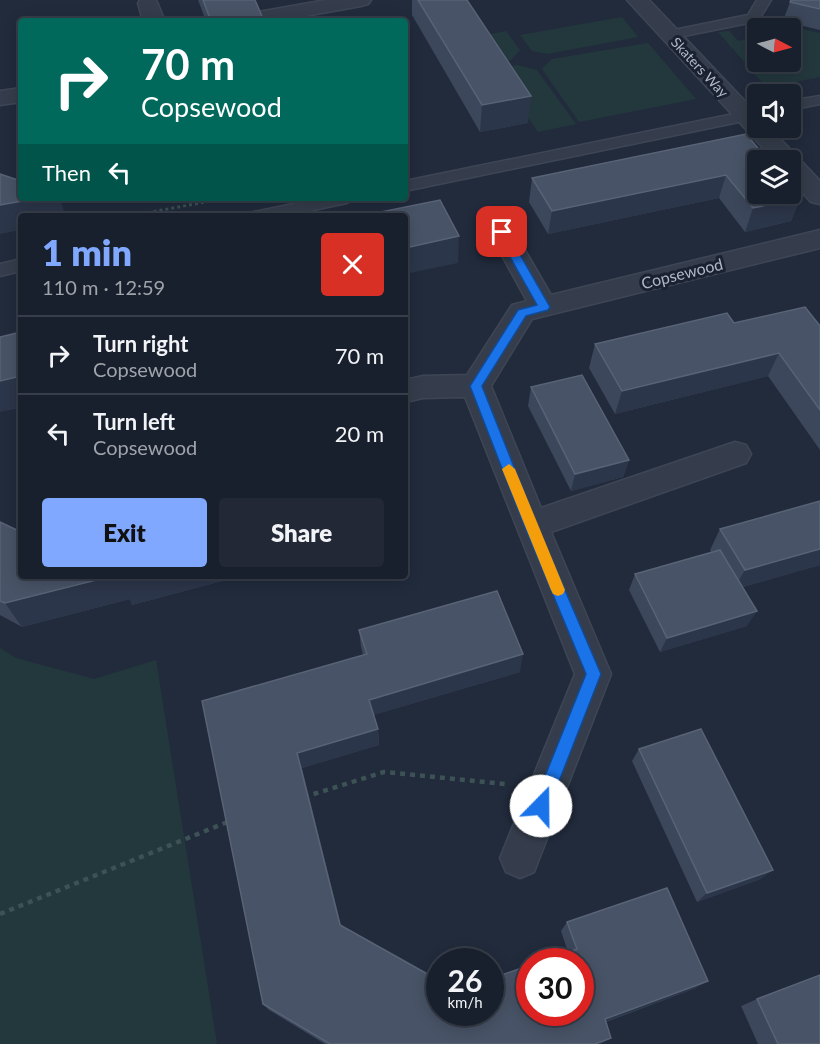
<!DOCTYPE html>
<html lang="en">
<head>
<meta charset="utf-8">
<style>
	:root { --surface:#19202d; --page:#222835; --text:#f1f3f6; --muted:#9fa3aa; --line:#373e49; --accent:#7fa8fe }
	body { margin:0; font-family:Lato,sans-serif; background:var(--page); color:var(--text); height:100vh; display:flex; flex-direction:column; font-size:22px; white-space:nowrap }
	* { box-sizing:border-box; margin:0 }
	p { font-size:20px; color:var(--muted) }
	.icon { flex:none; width:33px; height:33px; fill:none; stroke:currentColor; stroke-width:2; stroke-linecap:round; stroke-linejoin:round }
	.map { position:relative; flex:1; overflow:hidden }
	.details { position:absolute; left:18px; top:213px; width:390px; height:366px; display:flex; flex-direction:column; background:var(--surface); border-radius:6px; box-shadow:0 3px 15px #0003,0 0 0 2px var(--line) }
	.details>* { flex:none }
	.guide { position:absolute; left:18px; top:18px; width:390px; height:183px; border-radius:6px; box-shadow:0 3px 15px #0003,0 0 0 2px var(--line); background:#00695c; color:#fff; overflow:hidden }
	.needle { width:39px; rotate:96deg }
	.buttons { position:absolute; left:747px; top:18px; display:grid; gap:12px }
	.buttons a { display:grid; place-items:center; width:54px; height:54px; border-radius:6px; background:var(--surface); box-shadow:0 3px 15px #0003,0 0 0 2px var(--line); font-size:30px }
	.speed { position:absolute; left:426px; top:948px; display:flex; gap:12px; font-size:30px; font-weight:700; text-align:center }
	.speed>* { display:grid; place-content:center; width:78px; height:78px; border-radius:50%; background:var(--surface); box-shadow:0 3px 15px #0003,0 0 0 2px var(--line); line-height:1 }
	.speed small { font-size:15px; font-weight:400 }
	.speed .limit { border:9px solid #d22; background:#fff; color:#111 }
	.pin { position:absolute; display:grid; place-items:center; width:51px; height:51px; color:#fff; margin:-26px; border-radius:12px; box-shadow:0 3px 9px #0006 }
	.me { position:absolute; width:66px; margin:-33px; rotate:22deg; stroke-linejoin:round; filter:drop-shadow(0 0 4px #0008) }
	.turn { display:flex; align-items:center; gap:21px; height:126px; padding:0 24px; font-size:27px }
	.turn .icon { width:78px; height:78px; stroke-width:2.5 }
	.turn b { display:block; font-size:42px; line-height:51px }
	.then { display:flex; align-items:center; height:57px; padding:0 24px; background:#0003; gap:12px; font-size:22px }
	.round { display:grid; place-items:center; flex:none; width:63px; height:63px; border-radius:6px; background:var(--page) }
	.head { display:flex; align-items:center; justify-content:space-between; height:102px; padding:0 24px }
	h1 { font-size:36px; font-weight:800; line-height:45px; color:var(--accent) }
	.button { display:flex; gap:12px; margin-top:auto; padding:12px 24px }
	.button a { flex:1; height:69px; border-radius:6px; background:var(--accent); color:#111; font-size:24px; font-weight:800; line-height:69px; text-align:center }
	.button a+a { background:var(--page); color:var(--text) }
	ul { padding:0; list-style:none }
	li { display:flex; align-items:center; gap:18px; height:78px; padding:0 24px; border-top:2px solid var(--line) }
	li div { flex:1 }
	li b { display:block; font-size:22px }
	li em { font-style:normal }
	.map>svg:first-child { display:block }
	.green { fill:#23383d }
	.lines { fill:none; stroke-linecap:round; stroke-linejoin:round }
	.lane-casing { stroke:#3e4655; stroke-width:3 }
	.street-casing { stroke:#3e4655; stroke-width:3 }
	.path-far1 { stroke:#3c5255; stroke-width:3; stroke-dasharray:3 3; stroke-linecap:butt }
	.path { stroke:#3c5255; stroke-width:4.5; stroke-dasharray:5 5; stroke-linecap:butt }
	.lane { fill:#353d4c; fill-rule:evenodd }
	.street { fill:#353d4c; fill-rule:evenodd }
	.wall { fill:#3c475b }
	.shaded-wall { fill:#2c364a }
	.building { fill:#485367; stroke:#586376; stroke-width:1.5 }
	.route { fill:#1a73e8; stroke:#114b97; stroke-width:1.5 }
	.slow { fill:#f59e0b }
	.labels { text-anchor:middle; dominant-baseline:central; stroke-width:6; stroke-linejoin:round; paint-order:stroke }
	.far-street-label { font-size:14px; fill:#b0b8c8; stroke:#1a2231 }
	.street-label { font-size:16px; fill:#b0b8c8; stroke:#1a2231 }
</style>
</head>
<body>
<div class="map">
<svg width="820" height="1044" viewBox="0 0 820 1044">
	<rect width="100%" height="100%" fill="#212b3c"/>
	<!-- green -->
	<g class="green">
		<path d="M622 17 638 37 547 54 532 51 520 35Z"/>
		<path d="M792 27 820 33V77L767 88 718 32 729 31 738 41 757 36 758 62H790V28H785Z"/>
		<path d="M506 31 520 50 511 60 492 63 475 37Z"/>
		<path d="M648 43 696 99 579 122 542 69 552 59Z"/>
		<path d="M517 65 537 70 576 124 538 132 495 69Z"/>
		<path d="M0 648 16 658 94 679 156 660 217 1044H0Z"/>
	</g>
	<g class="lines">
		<!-- lane casing -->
		<g class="lane-casing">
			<g id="lane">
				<path d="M757 0H771L758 21 669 39 662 35 669 31 748 15Z"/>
				<path d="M820 96V104L790 110V101Z"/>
				<path d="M758 109V118L405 191V181Z"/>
				<path d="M322 198H355L347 203 285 216H251L253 212 259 211Z"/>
				<path d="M21 259V271L0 276V264Z"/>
			</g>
		</g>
		<!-- street casing -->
		<g class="street-casing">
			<g id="street">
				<path d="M140 0H156L165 21H143L138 3Z"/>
				<path d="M326 0H371L368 4 361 6 278 21H231L235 17 242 15Z"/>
				<path d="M627 0H649L758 115V128H770L820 181V204L811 202 790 179V160H774Z"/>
				<path d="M21 88V102L0 105V91Z"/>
				<path d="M502 223 511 226 551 295 820 230V248L532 319 491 386 541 508 735 442 746 445 751 454 746 463 551 532 611 674 534 872 520 878 506 872 500 858 575 674 465 397 423 398 405 402V380L423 376 467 375 512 305 527 301 489 232 493 226Z"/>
			</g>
		</g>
		<!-- path-far1 -->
		<path class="path-far1" d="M130 216 227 198"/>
		<!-- path -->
		<g class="path">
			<path d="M304 797 384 772 505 784"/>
			<path d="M0 914 230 821"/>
		</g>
		<!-- lane -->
		<use href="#lane" class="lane"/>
		<!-- street -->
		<use href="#street" class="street"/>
	</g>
	<!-- wall -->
	<g class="wall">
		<path d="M198 0H255L264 21H206Z"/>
		<path d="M412 0H467L528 123 480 132 412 15Z"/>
		<path d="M820 0V30L783 21 790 2Z"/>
		<path d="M746 134 800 198 791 221 745 232 719 198 548 234 529 202 532 178Z"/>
		<path d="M734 323 820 326V450L768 376 615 414 589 368 595 344Z"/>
		<path d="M531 387 629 460 623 477 571 491 528 406Z"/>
		<path d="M820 502V565L743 587 747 626 660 652 629 590 635 574 711 552 710 550 720 529Z"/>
		<path d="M0 522 21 576H220L222 581 132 605 130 599 22 627 0 615Z"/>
		<path d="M359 630 520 672 373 715 378 729 379 745 302 768 341 925 440 1012 568 952 561 931 567 922 696 988 606 1022 611 1038 600 1044H325L269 1010 263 1004 202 701 363 655 361 647Z"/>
		<path d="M639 749 761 879 697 902 632 761Z"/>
		<path d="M757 999 820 1044H758L741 1006Z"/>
	</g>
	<!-- shaded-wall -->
	<g class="shaded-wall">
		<path d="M531 96 528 123 480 132 482 105Z"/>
		<path d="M726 175 719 198 548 234 552 211Z"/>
		<path d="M39 198H59L66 216H21V230L0 234V205Z"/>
		<path d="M800 198 791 221 745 232 753 208Z"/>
		<path d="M459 236 458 263 405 274V248Z"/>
		<path d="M779 353 768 376 615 414 622 391Z"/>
		<path d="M21 376V408L0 412V381Z"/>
		<path d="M629 460 623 477 571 491 575 474Z"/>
		<path d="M820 549V565L733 590 745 570Z"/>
		<path d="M112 576H220L222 581 132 605 130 599 22 627 5 603Z"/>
		<path d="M757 611 747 626 660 652 667 638Z"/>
		<path d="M523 654 520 672 370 716 369 700Z"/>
		<path d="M378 729 379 745 302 768 297 753Z"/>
		<path d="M773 870 761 879 697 902 707 893Z"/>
		<path d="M708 981 696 988 596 1025 605 1019Z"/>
		<path d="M611 1038 600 1044H595Z"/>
	</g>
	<!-- building -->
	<g class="building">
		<path d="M203 0H255L264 21H211Z"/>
		<path d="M418 0H467L531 96 482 105Z"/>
		<path d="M791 0H820V9L790 2Z"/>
		<path d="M746 134 768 160H758V194H790V186L800 198 753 208 726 175 552 211 532 178Z"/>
		<path d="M0 174 21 181V198H39L0 205Z"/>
		<path d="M440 200 459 236 405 248V216H361Z"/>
		<path d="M805 307 820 326V410L779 353 622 391 595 344 727 313 734 323Z"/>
		<path d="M21 332V376L0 381V337Z"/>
		<path d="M582 375 629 460 575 474 531 387Z"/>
		<path d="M820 501V549L745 570 720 529Z"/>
		<path d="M0 522 21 532V576H112L5 603 0 601Z"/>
		<path d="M720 550 757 611 667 638 635 574Z"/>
		<path d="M120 576H138L120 580Z"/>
		<path d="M497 591 523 654 369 700 378 729 297 753 340 925 440 981V1012H490V979L530 965V1012H580V962H540L577 949 567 922 667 888 708 981 605 1019 611 1038 595 1044H330L263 1004 202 701 367 654 359 630Z"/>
		<path d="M701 729 773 870 707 893 639 749Z"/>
		<path d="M820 975V1044H778L757 999Z"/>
	</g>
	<!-- route -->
	<path class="route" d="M502 228 507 232 550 307 548 310 526 316 482 386 537 525 601 674 547 812 541 814 535 812 533 806 586 674 524 525 470 386 518 310 537 305 496 232Z"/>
	<!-- slow -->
	<path class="slow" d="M509 464 515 469 565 590 563 594 558 596 553 594 551 590 502 469Z"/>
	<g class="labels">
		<!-- far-street labels -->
		<g class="far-street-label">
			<text transform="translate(700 67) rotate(47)">Skaters Way</text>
		</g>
		<!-- street labels -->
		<g class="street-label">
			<text transform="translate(682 273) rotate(-14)">Copsewood</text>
		</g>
	</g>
</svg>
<div class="buttons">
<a><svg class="needle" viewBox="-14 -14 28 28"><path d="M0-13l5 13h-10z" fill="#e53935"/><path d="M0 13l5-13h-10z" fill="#9fa3aa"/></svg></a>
<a><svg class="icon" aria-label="sound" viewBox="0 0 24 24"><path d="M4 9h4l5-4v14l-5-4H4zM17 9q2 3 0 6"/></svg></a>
<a><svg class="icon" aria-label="layers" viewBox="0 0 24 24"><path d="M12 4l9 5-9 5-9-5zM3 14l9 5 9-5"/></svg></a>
</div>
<div class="speed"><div>26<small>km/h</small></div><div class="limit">30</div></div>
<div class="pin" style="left:502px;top:232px;background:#d93025"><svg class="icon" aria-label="arrive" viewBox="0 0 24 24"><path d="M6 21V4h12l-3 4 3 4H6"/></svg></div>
<svg class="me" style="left:541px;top:806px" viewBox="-20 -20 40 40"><circle r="19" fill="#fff"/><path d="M0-13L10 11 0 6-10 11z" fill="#1a73e8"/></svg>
<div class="guide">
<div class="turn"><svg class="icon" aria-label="right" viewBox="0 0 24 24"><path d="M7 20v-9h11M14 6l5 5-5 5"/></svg><div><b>70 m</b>Copsewood</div></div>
<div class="then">Then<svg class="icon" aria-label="left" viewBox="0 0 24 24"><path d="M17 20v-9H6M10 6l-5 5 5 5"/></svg></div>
</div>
<section class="details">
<div class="head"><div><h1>1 min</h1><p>110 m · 12:59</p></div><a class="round" style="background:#d93025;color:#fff"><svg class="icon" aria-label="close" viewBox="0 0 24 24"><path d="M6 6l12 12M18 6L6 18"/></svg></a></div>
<ul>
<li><svg class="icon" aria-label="right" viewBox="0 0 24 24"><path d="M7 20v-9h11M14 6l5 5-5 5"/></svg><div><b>Turn right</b><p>Copsewood</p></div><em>70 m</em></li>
<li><svg class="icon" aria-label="left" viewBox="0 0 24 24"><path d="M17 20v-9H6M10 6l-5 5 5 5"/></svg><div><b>Turn left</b><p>Copsewood</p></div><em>20 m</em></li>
</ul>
<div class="button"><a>Exit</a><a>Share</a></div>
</section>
</div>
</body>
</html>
